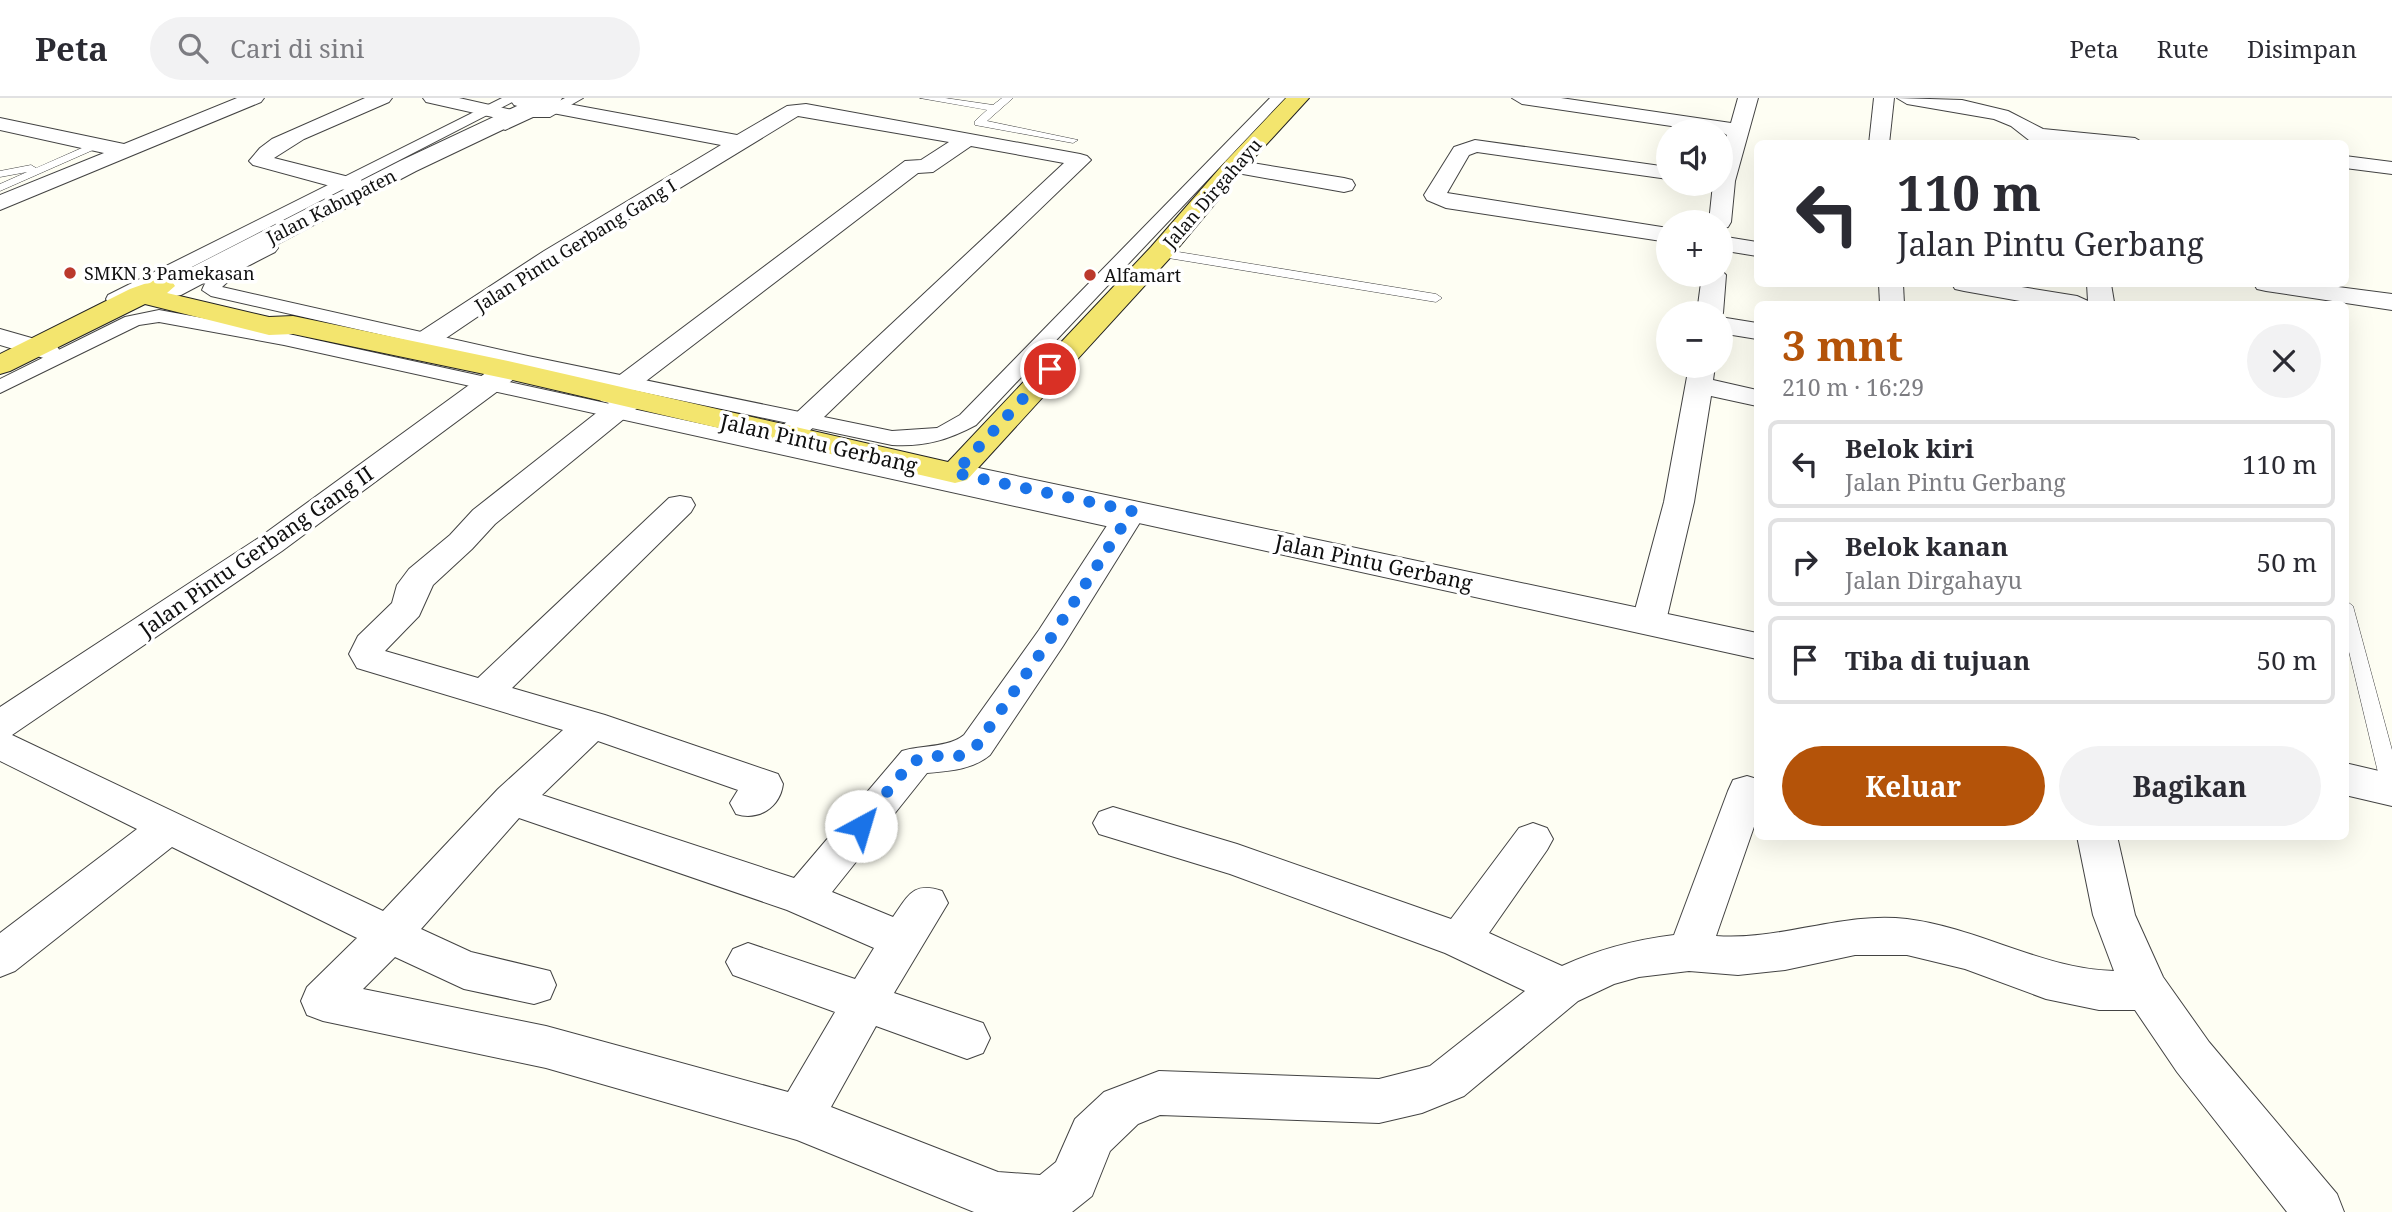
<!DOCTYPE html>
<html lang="id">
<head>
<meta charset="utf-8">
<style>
	:root { --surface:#fff; --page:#f2f2f3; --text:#2b2b33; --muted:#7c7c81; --line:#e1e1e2; --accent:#b45309 }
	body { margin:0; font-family:"Noto Serif",serif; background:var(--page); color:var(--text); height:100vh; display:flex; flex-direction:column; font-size:26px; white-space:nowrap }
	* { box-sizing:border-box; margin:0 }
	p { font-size:23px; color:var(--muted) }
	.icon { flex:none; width:38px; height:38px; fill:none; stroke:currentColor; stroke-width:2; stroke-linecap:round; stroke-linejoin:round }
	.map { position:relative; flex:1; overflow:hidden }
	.details { position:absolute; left:1754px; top:203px; width:595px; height:539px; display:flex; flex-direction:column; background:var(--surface); border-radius:10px; box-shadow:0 7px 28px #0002 }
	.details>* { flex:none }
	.top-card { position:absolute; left:1754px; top:42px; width:595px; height:147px; border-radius:10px; box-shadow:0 7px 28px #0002; background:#fff; color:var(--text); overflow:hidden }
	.tools { position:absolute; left:1656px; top:21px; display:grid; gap:14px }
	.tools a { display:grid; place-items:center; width:77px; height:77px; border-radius:50%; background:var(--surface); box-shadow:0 7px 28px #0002; font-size:35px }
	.pin { position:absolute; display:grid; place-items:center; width:60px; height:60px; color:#fff; margin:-30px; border:4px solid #fff; border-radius:50%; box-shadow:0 2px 7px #0007 }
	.me { position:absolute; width:77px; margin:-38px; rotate:39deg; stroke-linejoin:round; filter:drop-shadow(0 0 5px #0008) }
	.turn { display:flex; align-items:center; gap:24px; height:147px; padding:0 28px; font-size:32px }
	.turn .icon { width:91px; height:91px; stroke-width:2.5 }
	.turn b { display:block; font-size:49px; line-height:60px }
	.round { display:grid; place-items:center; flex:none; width:74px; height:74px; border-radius:37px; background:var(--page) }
	.headline { display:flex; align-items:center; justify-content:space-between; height:119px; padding:0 28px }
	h1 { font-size:42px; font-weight:700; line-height:52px; color:var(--accent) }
	.button { display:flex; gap:14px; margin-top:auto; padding:14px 28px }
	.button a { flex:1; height:80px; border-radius:42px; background:var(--accent); color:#fff; font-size:28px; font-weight:700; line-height:80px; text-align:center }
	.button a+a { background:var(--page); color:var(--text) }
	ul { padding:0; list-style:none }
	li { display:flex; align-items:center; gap:21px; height:88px; margin:0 14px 10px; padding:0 14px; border:4px solid var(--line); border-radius:10px }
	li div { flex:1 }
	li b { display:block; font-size:26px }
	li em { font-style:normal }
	header { display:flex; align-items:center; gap:42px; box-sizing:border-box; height:98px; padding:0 35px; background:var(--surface); border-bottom:2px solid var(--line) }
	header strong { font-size:33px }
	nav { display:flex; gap:38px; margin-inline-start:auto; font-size:24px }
	.search { width:490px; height:63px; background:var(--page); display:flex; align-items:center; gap:18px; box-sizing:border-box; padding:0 24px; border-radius:38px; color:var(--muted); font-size:26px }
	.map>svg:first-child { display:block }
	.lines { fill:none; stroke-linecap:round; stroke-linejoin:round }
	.service-casing { stroke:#434343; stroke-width:1 }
	.pedestrian-casing { stroke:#434343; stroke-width:2 }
	.minor-casing { stroke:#434343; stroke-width:2 }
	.tertiary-casing { stroke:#434343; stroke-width:2 }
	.primary-casing { stroke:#212121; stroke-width:2 }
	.service { fill:#fff; fill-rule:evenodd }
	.pedestrian { fill:#fff; fill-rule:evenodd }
	.minor { fill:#fff; fill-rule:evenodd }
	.tertiary { fill:#fff; fill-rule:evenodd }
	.primary { fill:#f3e56e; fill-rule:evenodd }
	.route { stroke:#1a73e8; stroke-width:12; stroke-dasharray:0 21.6 }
	.poi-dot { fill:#bb392c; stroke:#fff; stroke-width:2.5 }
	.labels { text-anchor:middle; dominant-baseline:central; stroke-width:7; stroke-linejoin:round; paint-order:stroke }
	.far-street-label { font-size:18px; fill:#101010; stroke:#fff }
	.far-poi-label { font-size:18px; fill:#101010; stroke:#fff; text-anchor:start }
	.street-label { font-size:21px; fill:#101010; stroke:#fff }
</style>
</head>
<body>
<header>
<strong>Peta</strong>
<div class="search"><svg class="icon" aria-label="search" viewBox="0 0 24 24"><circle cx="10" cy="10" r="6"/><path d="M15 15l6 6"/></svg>Cari di sini</div>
<nav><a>Peta</a><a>Rute</a><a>Disimpan</a></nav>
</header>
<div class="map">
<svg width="2392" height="1114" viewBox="0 0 2392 1114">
	<rect width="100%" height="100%" fill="#fefef3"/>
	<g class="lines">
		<!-- service casing -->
		<g class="service-casing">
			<g id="service">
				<path d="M920 0H945L993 7 1002 0H1013L987 23 1078 42 1073 45 975 27V23L987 12Z"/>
				<path d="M98 43 102 44V48L0 93V86L27 74 0 79V73L31 67 36 70Z"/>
				<path d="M1160 151 1436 196 1442 200 1436 204 1156 158 1154 155Z"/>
				<path d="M2345 502 2353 508 2392 652V698L2385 696 2382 691 2345 537Z"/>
			</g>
		</g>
		<!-- pedestrian casing -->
		<g class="pedestrian-casing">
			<g id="pedestrian">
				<path d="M502 0H520L122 205H108L106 201 108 197Z"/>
				<path d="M565 0H583L550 19H533L505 32 497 27 526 11H543Z"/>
				<path d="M1270 0H1285L976 327C948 342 924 349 892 347L528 270 211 198 202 192C211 168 245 151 269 145L275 146 278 150 275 154 242 171 222 189 528 258 892 333 937 330 960 317Z"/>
				<path d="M159 212 284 235 1124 418 1132 420 1136 425 1132 430 1124 432 284 247 159 224 139 227 0 295V281L125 219Z"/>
			</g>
		</g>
		<!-- minor casing -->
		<g class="minor-casing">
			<g id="minor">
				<path d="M237 0H264L261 4 0 112V97L104 55 0 32V20L124 46Z"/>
				<path d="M365 0H392L389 4 304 41 274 60 361 82 364 87 361 92H345L253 67 249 63 260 50 272 41Z"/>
				<path d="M423 0H459L521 14 524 18 521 22 514 24 426 4Z"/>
				<path d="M513 0H536L737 37 787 8 806 6 1080 56 1087 58 1091 62 798 344 788 347 778 344 774 338 778 332 1064 65 971 48 933 74 918 75 633 293 641 295 645 301 641 307 495 426 472 451 433 487 419 518 385 553 478 580 669 400 680 398 691 400 695 407 691 414 512 590 605 617 778 676 783 686C780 710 758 723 736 716L730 705 738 692 598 643 542 697 794 780 902 653C921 647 948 650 964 637L1039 532 1121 406 1132 403 1143 406 1147 413 1063 548 990 657C972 672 949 673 927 675L832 794 893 819C908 798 913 783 942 793L948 805 894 895 983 925 990 940 983 955 967 961 876 928 831 1009 998 1074 1040 1077 1056 1064 1075 1021 1104 994 1159 973 1379 981 1430 968 1525 893 1445 855 1230 776 1099 736 1093 725 1099 714 1113 709 1237 746 1451 821 1519 730 1533 725 1547 730 1553 741 1547 752 1489 835 1562 868C1599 851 1634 842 1674 837L1728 693 1733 682 1747 678 1757 681V720L1716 838C1781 843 1843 813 1907 821 1979 830 2042 871 2114 873L2093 817 2077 738H2117L2135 817 2163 879 2209 944 2337 1096 2344 1114H2287L2177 974 2135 912H2099L2046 901 1965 871 1907 857H1855L1785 872 1738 877 1689 873 1639 879 1614 886 1578 903 1464 998 1422 1015 1379 1025 1160 1017 1138 1026 1110 1053 1092 1098 1072 1114H974L797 1042 546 970 323 923 307 917 301 903 307 889 357 840 172 749 15 873 0 879V835L137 731 0 663V609L260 439 498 266 508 264 518 266 522 272 518 278 282 453 12 637 383 813 498 691 563 632 357 570 349 556 358 538 392 505 397 487 409 471 450 437 473 412 609 305 601 303 597 297 601 291 905 63 921 62 949 44 798 18 560 163 421 257 412 259 403 257 399 251 403 245 544 153 721 47 521 9 514 7 511 3ZM519 720 787 812 874 850 855 881 748 845 733 851 726 864 733 877 835 914 788 994 546 928 363 891 395 859 464 891 534 906 550 901 556 887 550 873 471 854 421 831Z"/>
				<path d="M1512 0H1561L1731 25 1738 0H1758L1735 83 1731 124 1728 129 1720 131V124H1709L1713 86H1720V59L1727 37 1720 33H1705L1522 6Z"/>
				<path d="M1874 0H1894L1889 46H1869Z"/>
				<path d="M1897 0 1962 2 2008 13 2043 31 2135 40 2145 46H2034L2011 28 1994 21 1907 6Z"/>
				<path d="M1475 42 1668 69V81L1477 54 1469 57 1447 95 1668 130V144L1446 110 1427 102 1424 97 1454 49Z"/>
				<path d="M2345 58 2392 64V76L2345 70Z"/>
				<path d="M1234 62 1344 80 1352 82 1355 87 1352 92 1344 94 1226 73 1223 68 1226 63Z"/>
				<path d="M1720 138 1757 144V158L1720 152Z"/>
				<path d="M1720 171 1726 177 1723 215 1720 219V215H1697L1702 177H1720Z"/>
				<path d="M1879 186H1903L1904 206H1880Z"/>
				<path d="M1952 186H2003L2077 198 2088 203 2087 186H2111L2114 204 2112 206H2037L1964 193 1955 191Z"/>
				<path d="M2254 186H2315L2392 196V212L2266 193 2257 191Z"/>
				<path d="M1720 219 1757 225V241L1720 235Z"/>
				<path d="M0 231 56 247 60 253 56 259 47 261 0 247Z"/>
				<path d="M1689 268H1715L1713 282 1757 292V308L1711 298 1694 404 1666 523 1661 531 1649 535 1637 531 1632 523 1664 404Z"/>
			</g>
		</g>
		<!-- tertiary casing -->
		<g class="tertiary-casing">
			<g id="tertiary">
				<path d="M534 0H562L559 5 416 73 181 197 171 199 161 197 157 191 161 185 400 63Z"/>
				<path d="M955 365 1757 535V561L943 382 939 375 943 368Z"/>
				<path d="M2345 665 2392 676V708L2345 697Z"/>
			</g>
		</g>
		<!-- primary casing -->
		<g class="primary-casing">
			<path id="primary" d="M1286 0H1309L1242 73 1169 161 967 382 955 385 508 281 293 236 269 237 145 206 10 273 0 276V256L130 191 161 180 171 182 175 188 167 195 269 219 293 218 508 263 948 364 1151 149 1226 63Z"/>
		</g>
		<!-- service -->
		<use href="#service" class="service"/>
		<!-- pedestrian -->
		<use href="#pedestrian" class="pedestrian"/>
		<!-- minor -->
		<use href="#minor" class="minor"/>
		<!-- tertiary -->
		<use href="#tertiary" class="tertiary"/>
		<!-- primary -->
		<use href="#primary" class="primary"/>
	</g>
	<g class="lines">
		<!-- route -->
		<path class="route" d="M861 728C871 715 905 668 917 662 940 651 956 669 977 647L1051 540 1132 413 955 375 1050 271"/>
	</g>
	<!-- markers -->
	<g class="poi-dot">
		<circle cx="70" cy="175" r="7"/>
		<circle cx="1090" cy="177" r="7"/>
	</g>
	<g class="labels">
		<!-- far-street labels -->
		<g class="far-street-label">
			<text transform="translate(1212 95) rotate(-49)">Jalan Dirgahayu</text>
			<text transform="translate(331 108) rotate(-27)">Jalan Kabupaten</text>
			<text transform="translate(575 147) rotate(-32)">Jalan Pintu Gerbang Gang I</text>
		</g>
		<!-- far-poi labels -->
		<g class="far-poi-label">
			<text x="84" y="175">SMKN 3 Pamekasan</text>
			<text x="1104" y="177">Alfamart</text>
		</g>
		<!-- street labels -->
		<g class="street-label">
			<text transform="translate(819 345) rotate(13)">Jalan Pintu Gerbang</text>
			<text transform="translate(256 453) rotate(-35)">Jalan Pintu Gerbang Gang II</text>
			<text transform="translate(1374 464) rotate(12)">Jalan Pintu Gerbang</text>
		</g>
	</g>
</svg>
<div class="tools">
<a><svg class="icon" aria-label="sound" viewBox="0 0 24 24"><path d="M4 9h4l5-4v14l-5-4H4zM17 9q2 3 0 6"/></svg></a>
<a>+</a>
<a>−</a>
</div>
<div class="pin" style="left:1050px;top:271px;background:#d93025"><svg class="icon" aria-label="arrive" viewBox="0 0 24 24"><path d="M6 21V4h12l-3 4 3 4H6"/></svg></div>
<svg class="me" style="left:861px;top:728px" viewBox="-20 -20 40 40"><circle r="19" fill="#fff"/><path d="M0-13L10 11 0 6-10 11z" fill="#1a73e8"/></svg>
<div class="top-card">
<div class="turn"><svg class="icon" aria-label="left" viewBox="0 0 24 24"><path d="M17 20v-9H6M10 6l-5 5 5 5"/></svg><div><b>110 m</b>Jalan Pintu Gerbang</div></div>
</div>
<section class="details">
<div class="headline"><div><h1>3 mnt</h1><p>210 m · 16:29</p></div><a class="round"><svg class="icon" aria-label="close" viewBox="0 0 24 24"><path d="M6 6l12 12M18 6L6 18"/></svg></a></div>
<ul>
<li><svg class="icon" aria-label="left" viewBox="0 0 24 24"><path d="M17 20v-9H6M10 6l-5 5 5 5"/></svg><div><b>Belok kiri</b><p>Jalan Pintu Gerbang</p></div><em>110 m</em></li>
<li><svg class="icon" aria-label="right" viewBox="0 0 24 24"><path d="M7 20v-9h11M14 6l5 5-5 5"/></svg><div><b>Belok kanan</b><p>Jalan Dirgahayu</p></div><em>50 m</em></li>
<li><svg class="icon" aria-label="arrive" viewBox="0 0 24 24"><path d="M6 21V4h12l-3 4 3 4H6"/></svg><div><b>Tiba di tujuan</b></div><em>50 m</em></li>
</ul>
<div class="button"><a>Keluar</a><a>Bagikan</a></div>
</section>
</div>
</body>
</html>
